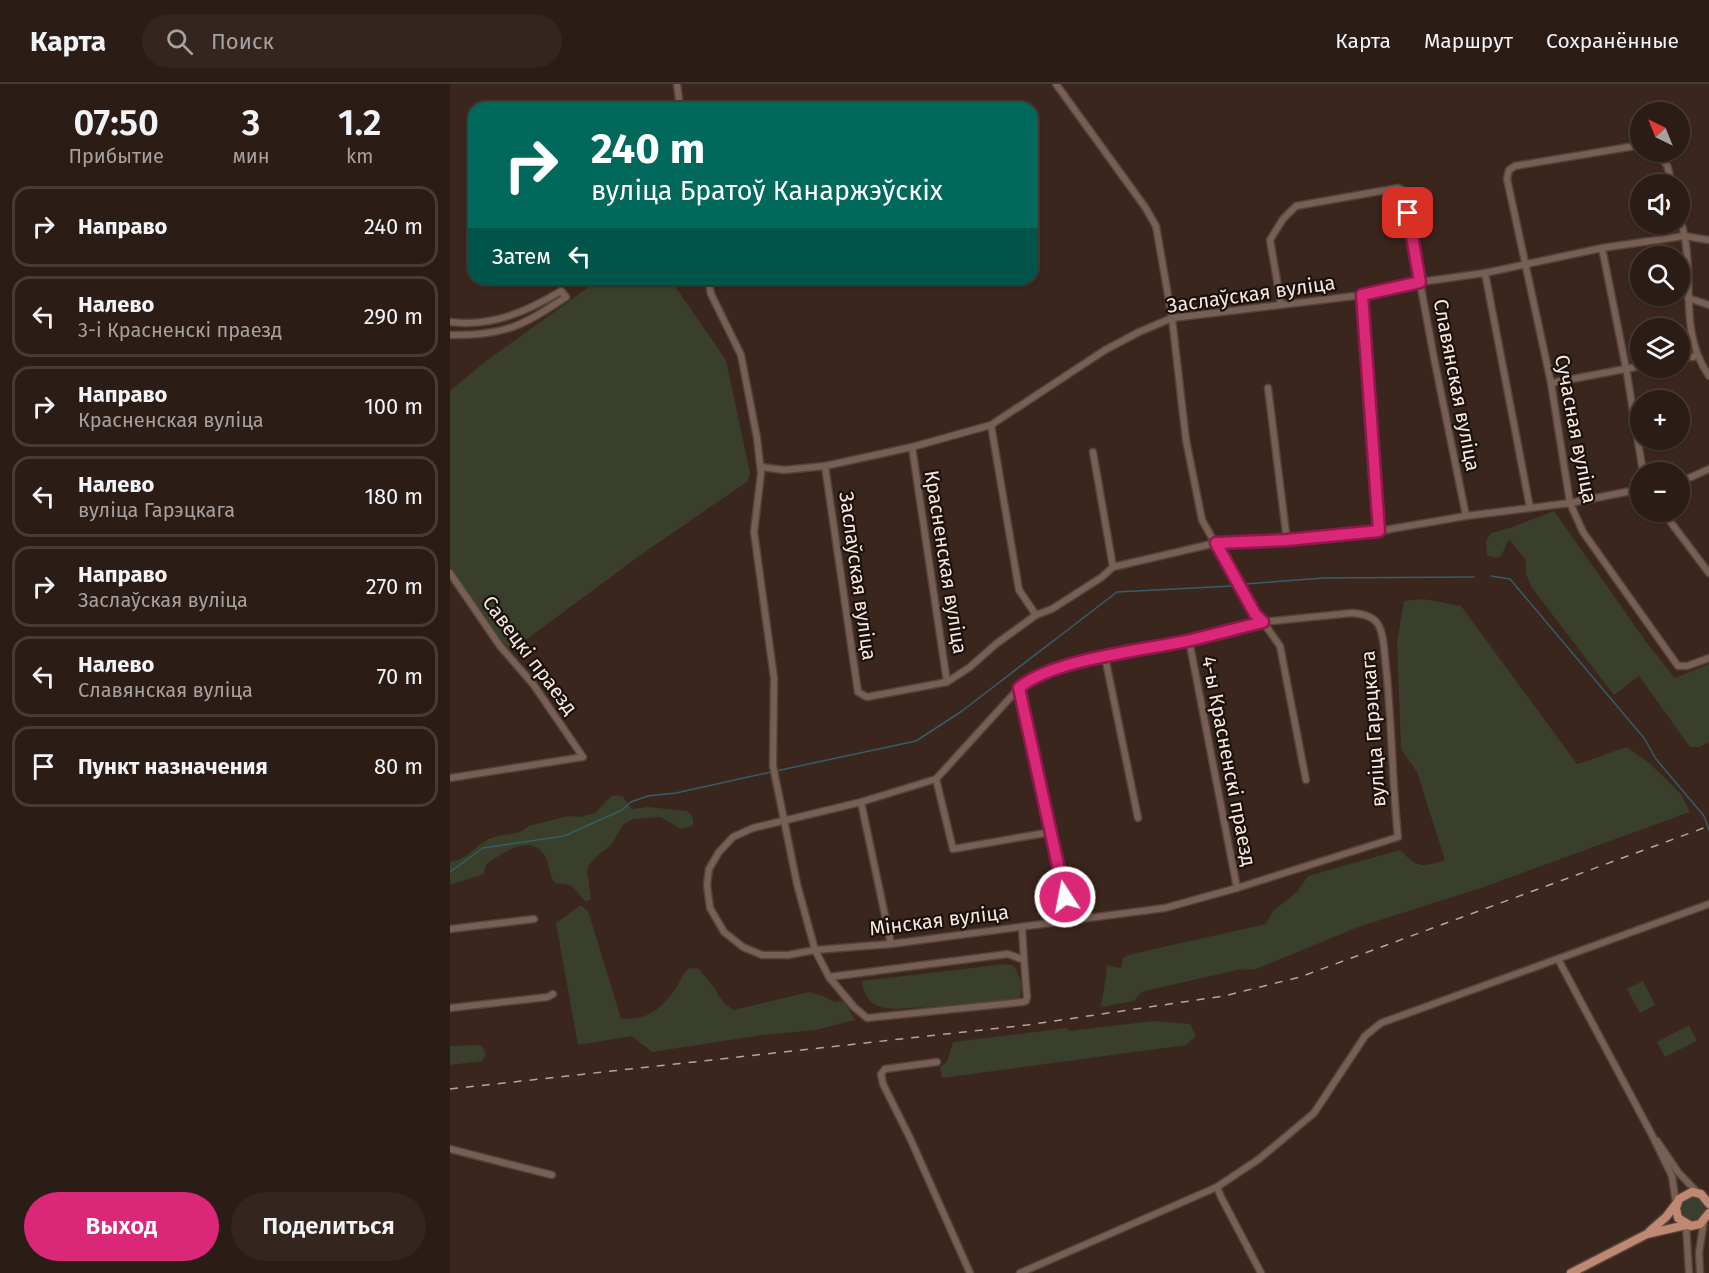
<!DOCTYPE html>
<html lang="ru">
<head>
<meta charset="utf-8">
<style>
	:root { --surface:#2c1c16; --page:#34251f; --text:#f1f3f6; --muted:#a6a1a1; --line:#483a35; --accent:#db2777 }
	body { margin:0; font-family:"Fira Sans",sans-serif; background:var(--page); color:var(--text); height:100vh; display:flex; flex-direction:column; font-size:22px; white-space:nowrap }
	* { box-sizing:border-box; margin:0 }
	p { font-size:20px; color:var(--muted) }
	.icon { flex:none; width:33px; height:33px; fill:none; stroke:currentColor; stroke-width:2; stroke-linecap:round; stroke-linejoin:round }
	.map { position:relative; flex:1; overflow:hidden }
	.sheet { display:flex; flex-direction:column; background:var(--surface); width:450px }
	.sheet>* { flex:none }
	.top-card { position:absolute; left:18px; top:18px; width:570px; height:183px; border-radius:18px; box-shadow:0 2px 4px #0004,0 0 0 2px var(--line); background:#00695c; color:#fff; overflow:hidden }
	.needle { width:39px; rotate:317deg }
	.fabs { position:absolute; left:1180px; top:18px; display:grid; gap:12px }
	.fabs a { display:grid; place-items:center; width:60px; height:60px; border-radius:50%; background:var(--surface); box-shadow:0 2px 4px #0004,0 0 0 2px var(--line); font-size:30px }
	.pin { position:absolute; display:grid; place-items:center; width:51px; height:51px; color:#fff; margin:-26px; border-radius:12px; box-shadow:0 3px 9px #0006 }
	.me { position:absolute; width:66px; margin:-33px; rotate:349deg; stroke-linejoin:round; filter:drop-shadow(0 0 4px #0008) }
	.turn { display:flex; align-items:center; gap:21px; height:126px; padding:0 24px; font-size:27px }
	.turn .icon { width:78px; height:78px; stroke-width:2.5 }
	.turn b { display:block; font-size:42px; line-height:51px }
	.then { display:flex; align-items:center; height:57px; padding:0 24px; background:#0003; gap:12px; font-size:22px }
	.eta { display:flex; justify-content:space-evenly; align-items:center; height:102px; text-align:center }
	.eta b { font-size:36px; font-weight:600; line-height:42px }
	.cta { display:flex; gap:12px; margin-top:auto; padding:12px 24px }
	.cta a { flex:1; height:69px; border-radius:36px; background:var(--accent); color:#fff; font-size:24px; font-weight:600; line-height:69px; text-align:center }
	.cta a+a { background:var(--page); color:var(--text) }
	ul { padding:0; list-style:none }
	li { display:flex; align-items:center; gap:18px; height:81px; margin:0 12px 9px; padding:0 12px; border:3px solid var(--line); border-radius:18px }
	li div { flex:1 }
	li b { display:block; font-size:22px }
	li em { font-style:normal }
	header { display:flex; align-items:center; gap:36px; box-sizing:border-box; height:84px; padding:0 30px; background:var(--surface); border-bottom:2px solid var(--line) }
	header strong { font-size:28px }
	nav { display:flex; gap:33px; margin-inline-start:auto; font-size:21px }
	.search { width:420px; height:54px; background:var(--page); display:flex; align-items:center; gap:15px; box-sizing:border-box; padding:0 21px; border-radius:33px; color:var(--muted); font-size:22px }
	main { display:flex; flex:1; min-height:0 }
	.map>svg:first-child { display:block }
	.green { fill:#393f2a }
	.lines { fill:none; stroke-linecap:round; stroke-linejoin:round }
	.stream { stroke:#345e68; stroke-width:1.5 }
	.minor-casing { stroke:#54433b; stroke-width:9 }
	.major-casing { stroke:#54433b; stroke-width:11 }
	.minor { stroke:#775f54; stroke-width:6 }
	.major { stroke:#c08872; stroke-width:8 }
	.rail { stroke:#b5a59d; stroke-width:1.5; stroke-dasharray:8 8; stroke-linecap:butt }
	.route-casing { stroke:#8e194d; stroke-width:15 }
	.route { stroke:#db2777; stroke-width:10 }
	.labels { text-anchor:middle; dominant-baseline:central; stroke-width:4.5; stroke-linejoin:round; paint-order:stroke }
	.street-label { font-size:20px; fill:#f6e8e1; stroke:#1b120d }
</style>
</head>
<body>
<header>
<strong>Карта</strong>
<div class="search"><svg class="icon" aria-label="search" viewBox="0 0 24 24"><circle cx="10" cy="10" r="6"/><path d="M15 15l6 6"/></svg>Поиск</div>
<nav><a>Карта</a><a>Маршрут</a><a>Сохранённые</a></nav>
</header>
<main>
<section class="sheet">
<div class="eta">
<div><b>07:50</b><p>Прибытие</p></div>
<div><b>3</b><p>мин</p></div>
<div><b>1.2</b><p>km</p></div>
</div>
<ul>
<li><svg class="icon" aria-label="right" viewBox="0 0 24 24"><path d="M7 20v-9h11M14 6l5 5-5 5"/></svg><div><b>Направо</b></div><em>240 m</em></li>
<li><svg class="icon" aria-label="left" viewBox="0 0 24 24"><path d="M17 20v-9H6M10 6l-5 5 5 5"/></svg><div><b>Налево</b><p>3-і Красненскі праезд</p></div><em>290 m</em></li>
<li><svg class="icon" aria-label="right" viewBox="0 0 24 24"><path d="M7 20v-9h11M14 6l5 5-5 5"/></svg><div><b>Направо</b><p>Красненская вуліца</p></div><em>100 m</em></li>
<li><svg class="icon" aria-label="left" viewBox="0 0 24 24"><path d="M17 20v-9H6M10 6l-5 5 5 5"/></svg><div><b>Налево</b><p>вуліца Гарэцкага</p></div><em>180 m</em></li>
<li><svg class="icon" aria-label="right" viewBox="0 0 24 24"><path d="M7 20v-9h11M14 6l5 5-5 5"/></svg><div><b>Направо</b><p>Заслаўская вуліца</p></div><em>270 m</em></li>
<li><svg class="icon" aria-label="left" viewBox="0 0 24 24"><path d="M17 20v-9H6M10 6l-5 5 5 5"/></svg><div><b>Налево</b><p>Славянская вуліца</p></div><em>70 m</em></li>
<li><svg class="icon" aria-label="arrive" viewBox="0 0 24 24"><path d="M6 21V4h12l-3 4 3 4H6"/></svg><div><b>Пункт назначения</b></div><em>80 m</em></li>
</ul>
<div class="cta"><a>Выход</a><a>Поделиться</a></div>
</section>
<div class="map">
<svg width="1259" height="1189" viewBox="0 0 1259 1189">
	<rect width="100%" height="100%" fill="#3b261d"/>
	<!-- green -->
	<g class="green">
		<path d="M150 195H220L276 276 300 389 298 397 192 470 58 569 0 483V307L36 277Z"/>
		<path d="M1104 427 1197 559 1225 594 1259 580V658L1250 663H1240L1189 592 1164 611 1082 504 1076 490V476L1059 455 1051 472 1046 474 1037 471 1036 457 1041 449 1060 444Z"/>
		<path d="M973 515 1011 522 1127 680C1144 676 1159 668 1177 663L1199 679 1231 710 1240 728 1031 804 911 842 806 885 787 886 695 907 690 909 684 917 651 923 657 886 656 881 671 884 673 874 682 870 816 840 823 827 847 808 858 792 950 766C968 784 971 784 995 776L967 688 951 665 947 558 954 517Z"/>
		<path d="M167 711 173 713 182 725 198 723 237 727C243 731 244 735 243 742L231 745 211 733 183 735 173 741 161 761 147 772 139 781 137 786 141 815 136 818 121 801 105 799C98 790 100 778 93 769 80 753 60 765 47 773 43 775 39 777 36 781 35 784 34 787 34 790L0 801V778C20 775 25 760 42 754 53 749 71 752 78 742L118 732 130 733 145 729 161 712Z"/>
		<path d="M131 821 138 827 171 934C198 939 217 920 229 899 233 892 233 889 240 884L249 885C254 892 260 898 265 905 271 915 273 920 284 926L359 908 373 912 385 918 394 917 405 936 366 946 312 951 202 968 182 952 128 961 106 839Z"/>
		<path d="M555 880 564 882C570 891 575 907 568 917L446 925C426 924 414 918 412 897Z"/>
		<path d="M1193 897 1205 921 1190 929 1177 905Z"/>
		<path d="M703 937 740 940 746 952 736 961 492 994 490 983 497 978 503 958 617 944 619 947Z"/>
		<path d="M1239 941 1247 957 1215 973 1207 958Z"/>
		<path d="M27 961 32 962 36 970 32 977 0 981V962Z"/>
		<path d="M1244 1112 1251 1115 1255 1125 1250 1135 1242 1137 1232 1131 1231 1124 1233 1117Z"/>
	</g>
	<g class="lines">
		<!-- stream -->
		<g class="stream">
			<path d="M1041 492 1060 495 1194 654 1206 675 1254 732 1259 746"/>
			<path d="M795 500 874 494 1024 493"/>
			<path d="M326 687 466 657 512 627 667 508 782 502"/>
			<path d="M0 788 33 764 114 752 172 726 181 718 198 712 226 709 321 688"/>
		</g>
		<!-- minor casing -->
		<g class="minor-casing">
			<g id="minor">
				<path d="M227 0 230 24"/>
				<path d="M606 0 695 123 706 142 722 234 736 356 752 436 805 530 813 538 830 562 856 696"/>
				<path d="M1191 61 1065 82 1059 86 1057 95 1101 299 1120 419 1133 448 1228 582H1237L1259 574"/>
				<path d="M1205 68 1217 81 1222 100"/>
				<path d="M1230 134C1232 143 1235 152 1236 161 1242 206 1231 252 1259 292"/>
				<path d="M1152 164 1176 284 1193 388"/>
				<path d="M1035 189 1080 424"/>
				<path d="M258 195 261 210 291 271 307 354 311 389 304 448 324 594 323 682 347 800 365 866 379 893 404 923 417 934 573 918 576 917 577 913 574 876 558 870 379 893"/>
				<path d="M913 211 929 447"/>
				<path d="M1238 214 1259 221"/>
				<path d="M831 220 820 156 833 135 846 122 948 104 953 106 984 274 1016 432"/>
				<path d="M0 238C42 243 76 228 111 207L116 213C72 242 54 252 0 251"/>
				<path d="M1230 275 1247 272"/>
				<path d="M1101 299 1191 282"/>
				<path d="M818 304 837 457"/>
				<path d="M541 341 569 506 586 531"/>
				<path d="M462 363 497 598"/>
				<path d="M643 368 663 483"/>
				<path d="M375 382 408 608 417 613 497 598 520 583 546 560 586 531 602 525 652 493 663 483 766 459 837 457 929 447 1016 432 1120 419 1191 405"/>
				<path d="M311 383 334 386 375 382 462 363 541 341 655 266 689 248 722 234 913 211 970 198 1035 189 1152 164 1234 152 1259 156"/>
				<path d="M1230 398 1259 385"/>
				<path d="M1213 428 1259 489"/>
				<path d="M0 489 50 562 83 600 133 673 0 694"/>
				<path d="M902 529C913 530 924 532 929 542 935 553 934 571 936 583 942 640 942 697 948 753L787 804 715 824 441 860 365 866 338 871H312L293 863 274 848 260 824 257 801 259 785 269 768 283 753 303 744 411 718 486 695 569 604 577 598 600 586 813 538Z"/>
				<path d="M739 556 787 804"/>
				<path d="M655 573 688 734"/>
				<path d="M569 604 606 766 619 836"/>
				<path d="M486 695 503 765 601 748"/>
				<path d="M411 718 441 860"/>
				<path d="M572 843 574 876"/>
				<path d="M0 845 84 835"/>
				<path d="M1108 875 1202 1051 1222 1092 1226 1119"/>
				<path d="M0 924 98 913 103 910"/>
				<path d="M487 978 435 985 431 990 433 1000 460 1054 520 1189"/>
				<path d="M1207 1057 1228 1088 1247 1108"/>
				<path d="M0 1065 102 1091"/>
				<path d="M767 1103 771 1113 811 1189"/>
				<path d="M1236 1141 1239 1189"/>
				<path d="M570 1189 767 1103 809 1075 864 1029 915 952 931 939 1259 820"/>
				<path d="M1250 1189 1249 1168 1254 1137"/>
			</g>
		</g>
		<!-- major casing -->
		<g class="major-casing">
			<g id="major">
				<path d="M1259 1120 1251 1110 1242 1108 1229 1115 1226 1124 1228 1134 1241 1142 1250 1140 1259 1129"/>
				<path d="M1200 1147 1216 1133 1226 1120"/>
				<path d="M1121 1189 1197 1150 1236 1141"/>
			</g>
		</g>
		<!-- minor -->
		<use href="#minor" class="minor"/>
		<!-- major -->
		<use href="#major" class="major"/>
		<!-- rail -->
		<path class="rail" d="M0 1005 577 941 774 912 850 893 1259 742"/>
	</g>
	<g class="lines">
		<!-- route casing -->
		<g class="route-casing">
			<path id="route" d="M615 813 569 604C601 576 693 566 737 557 763 551 788 544 813 538L805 530 766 459 837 456 929 447 912 211 970 198 958 129"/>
		</g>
		<!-- route -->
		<use href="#route" class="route"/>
	</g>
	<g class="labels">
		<!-- street labels -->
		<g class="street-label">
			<text transform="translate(801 210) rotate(-8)">Заслаўская вуліца</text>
			<text transform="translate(1007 301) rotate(79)">Славянская вуліца</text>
			<text transform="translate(1126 345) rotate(79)">Сучасная вуліца</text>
			<text transform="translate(496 478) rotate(81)">Красненская вуліца</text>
			<text transform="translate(408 492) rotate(82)">Заслаўская вуліца</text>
			<text transform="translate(80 571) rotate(53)">Савецкі праезд</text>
			<text transform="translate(923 645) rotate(-94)">вуліца Гарэцкага</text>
			<text transform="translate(779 677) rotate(79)">4-ы Красненскі праезд</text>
			<text transform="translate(489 836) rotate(-7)">Мінская вуліца</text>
		</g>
	</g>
</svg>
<div class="fabs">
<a><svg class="needle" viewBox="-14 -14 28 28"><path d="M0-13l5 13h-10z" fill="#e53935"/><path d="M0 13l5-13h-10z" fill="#a6a1a1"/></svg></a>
<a><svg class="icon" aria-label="sound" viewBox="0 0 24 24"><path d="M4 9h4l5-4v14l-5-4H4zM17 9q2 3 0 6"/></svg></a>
<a><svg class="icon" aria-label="search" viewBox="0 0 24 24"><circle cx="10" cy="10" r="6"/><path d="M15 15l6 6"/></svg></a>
<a><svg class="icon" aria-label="layers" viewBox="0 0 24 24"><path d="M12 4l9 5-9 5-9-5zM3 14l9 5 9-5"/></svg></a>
<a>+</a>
<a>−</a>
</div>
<div class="pin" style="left:958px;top:129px;background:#d93025"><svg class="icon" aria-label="arrive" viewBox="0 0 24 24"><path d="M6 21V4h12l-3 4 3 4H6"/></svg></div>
<svg class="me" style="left:615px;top:813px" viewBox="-20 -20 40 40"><circle r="17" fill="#db2777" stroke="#fff" stroke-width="3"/><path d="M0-11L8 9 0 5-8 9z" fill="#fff"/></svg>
<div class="top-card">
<div class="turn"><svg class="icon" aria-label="right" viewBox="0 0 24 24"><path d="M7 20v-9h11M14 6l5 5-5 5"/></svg><div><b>240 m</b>вуліца Братоў Канаржэўскіх</div></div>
<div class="then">Затем<svg class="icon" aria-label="left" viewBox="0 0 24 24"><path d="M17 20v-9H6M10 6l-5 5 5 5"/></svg></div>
</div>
</div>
</main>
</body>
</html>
